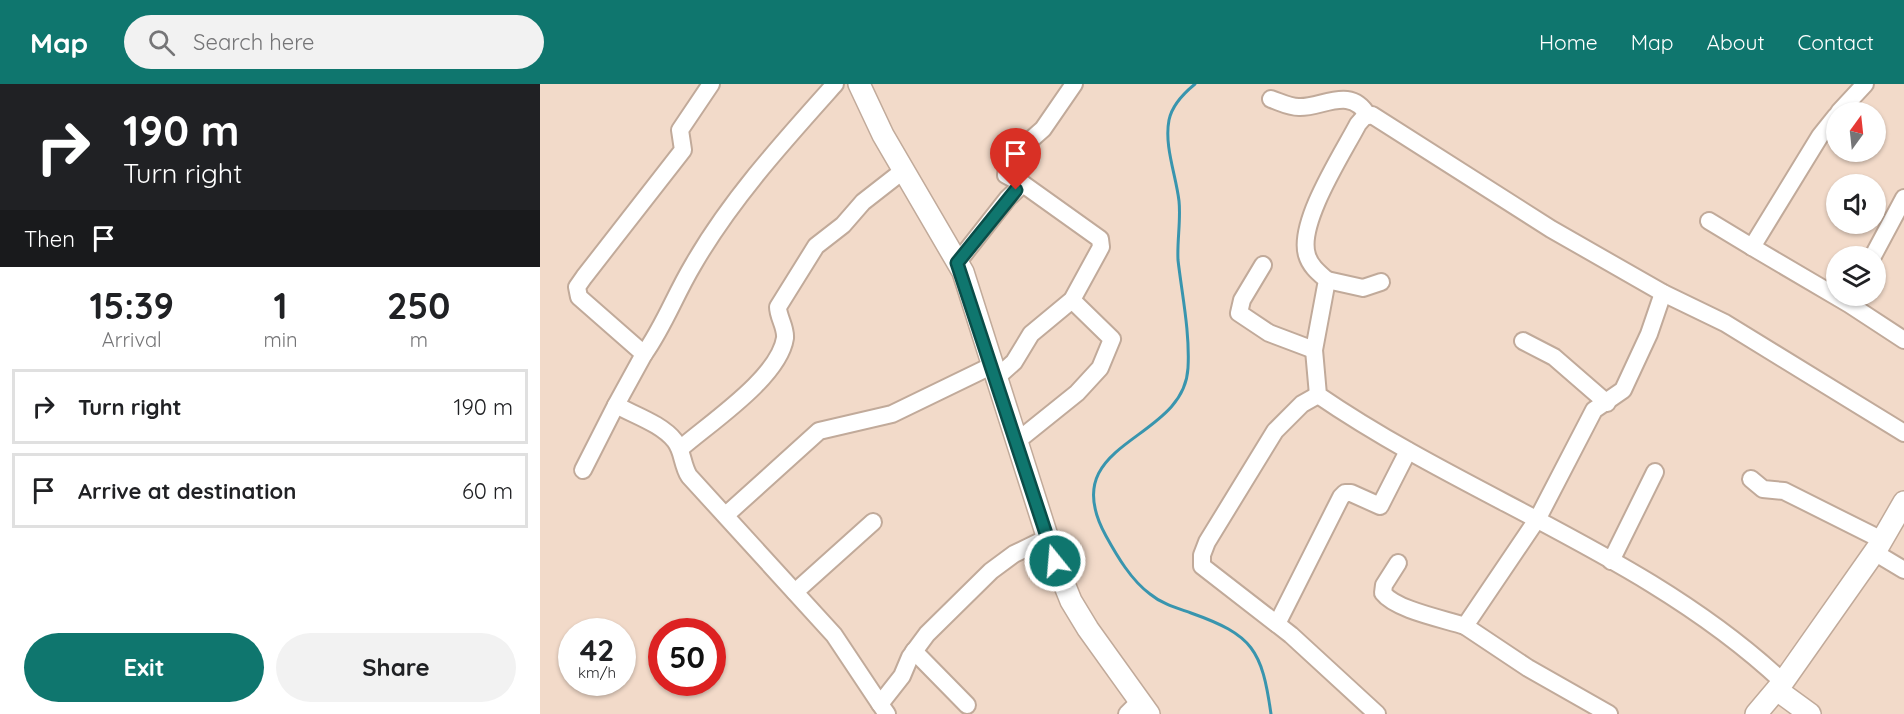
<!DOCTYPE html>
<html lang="en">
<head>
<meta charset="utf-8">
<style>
	:root { --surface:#fff; --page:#f2f2f2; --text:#202124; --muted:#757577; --line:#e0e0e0; --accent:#0f766e }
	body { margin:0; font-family:Quicksand,sans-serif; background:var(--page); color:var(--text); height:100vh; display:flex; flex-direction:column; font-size:22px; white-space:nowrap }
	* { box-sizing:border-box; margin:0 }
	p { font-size:20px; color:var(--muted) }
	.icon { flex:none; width:33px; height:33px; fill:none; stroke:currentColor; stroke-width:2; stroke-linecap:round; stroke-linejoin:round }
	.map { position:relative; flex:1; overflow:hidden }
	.details { display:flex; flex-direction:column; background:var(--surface); width:540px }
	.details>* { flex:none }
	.guide { background:#202124; color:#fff; overflow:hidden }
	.needle { width:39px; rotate:15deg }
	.buttons { position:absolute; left:1286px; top:18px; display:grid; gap:12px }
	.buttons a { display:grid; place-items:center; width:60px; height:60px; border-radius:50%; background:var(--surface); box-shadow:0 2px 4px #0004; font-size:30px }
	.speed { position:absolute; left:18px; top:534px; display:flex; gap:12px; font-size:30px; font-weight:700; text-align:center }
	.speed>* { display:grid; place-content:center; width:78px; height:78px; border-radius:50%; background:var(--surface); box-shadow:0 2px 4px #0004; line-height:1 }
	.speed small { font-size:15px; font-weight:400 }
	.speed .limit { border:9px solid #d22; background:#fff; color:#111 }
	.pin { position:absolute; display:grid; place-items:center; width:51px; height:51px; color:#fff; margin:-62px -26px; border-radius:50% 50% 50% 0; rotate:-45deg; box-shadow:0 0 6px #0007 }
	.pin .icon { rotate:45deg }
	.me { position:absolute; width:66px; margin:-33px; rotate:343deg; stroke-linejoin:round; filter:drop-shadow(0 0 4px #0008) }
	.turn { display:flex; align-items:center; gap:21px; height:126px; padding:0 24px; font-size:27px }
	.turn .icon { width:78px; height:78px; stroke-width:2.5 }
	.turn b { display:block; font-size:42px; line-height:51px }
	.then { display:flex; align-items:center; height:57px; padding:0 24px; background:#0003; gap:12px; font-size:22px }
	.eta { display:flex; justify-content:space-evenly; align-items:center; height:102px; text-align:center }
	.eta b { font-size:36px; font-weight:700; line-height:42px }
	.action { display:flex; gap:12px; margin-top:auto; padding:12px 24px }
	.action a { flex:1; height:69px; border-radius:36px; background:var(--accent); color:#fff; font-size:24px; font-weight:700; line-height:69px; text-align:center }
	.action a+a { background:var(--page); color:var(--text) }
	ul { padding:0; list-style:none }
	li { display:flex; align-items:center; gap:18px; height:75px; margin:0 12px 9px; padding:0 12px; border:3px solid var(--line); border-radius:0px }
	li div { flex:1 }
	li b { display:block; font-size:22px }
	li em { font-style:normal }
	header { display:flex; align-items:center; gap:36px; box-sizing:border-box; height:84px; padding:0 30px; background:var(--accent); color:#fff }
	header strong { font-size:28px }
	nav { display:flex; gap:33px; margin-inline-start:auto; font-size:21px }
	.search { width:420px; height:54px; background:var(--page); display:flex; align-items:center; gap:15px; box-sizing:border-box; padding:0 21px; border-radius:33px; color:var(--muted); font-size:22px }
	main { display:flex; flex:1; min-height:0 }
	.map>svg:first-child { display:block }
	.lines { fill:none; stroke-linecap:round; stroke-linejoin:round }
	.stream { stroke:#3995ae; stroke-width:3 }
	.minor-casing { stroke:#c1aa9a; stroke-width:20 }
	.major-casing { stroke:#c1aa9a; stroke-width:24 }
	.minor { stroke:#fff; stroke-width:16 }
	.major { stroke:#fff; stroke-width:21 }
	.route-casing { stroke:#0a4d48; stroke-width:15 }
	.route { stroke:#0f766e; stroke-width:10 }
</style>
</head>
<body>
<header>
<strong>Map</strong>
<div class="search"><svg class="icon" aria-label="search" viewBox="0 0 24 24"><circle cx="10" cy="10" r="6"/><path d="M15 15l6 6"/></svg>Search here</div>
<nav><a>Home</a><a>Map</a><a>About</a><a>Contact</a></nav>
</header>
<main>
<section class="details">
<div class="guide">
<div class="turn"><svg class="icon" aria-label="right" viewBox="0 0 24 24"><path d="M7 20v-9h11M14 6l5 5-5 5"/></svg><div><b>190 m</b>Turn right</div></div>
<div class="then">Then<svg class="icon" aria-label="arrive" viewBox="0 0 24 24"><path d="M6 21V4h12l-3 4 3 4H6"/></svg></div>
</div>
<div class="eta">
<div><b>15:39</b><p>Arrival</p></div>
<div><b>1</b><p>min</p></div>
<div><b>250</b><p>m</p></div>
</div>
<ul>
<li><svg class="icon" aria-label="right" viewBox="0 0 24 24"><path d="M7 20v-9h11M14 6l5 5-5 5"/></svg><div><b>Turn right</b></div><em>190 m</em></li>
<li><svg class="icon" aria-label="arrive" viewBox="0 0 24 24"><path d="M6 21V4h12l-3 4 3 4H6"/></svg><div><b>Arrive at destination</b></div><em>60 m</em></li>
</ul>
<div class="action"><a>Exit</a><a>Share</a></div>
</section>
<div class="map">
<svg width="1364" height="630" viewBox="0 0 1364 630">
	<rect width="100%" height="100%" fill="#f2dac9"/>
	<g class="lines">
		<!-- stream -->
		<path class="stream" d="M655 0C644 9 632 21 629 36 624 62 636 91 639 117 641 136 637 156 638 176 642 211 650 248 648 284 644 359 513 356 566 452 577 472 591 496 610 510 622 520 637 524 651 529 713 551 722 566 731 630"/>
		<!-- minor casing -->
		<g class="minor-casing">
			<g id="minor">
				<path d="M171 0 140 46 143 66 44 193 37 203 39 213 104 270 76 321C94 331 122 340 135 357 143 367 142 381 149 392L294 551 340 620"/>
				<path d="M731 15C740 18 749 23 759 23 782 24 811 1 828 32"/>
				<path d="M1299 28 1325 0"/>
				<path d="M1296 32 1280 52 1212 163 1309 220 1364 256"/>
				<path d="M1169 137 1212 163"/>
				<path d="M1333 172 1364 114"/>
				<path d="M417 179 468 114 483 100 466 91 468 76 503 45 534 0"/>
				<path d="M723 181 702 216 699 229 729 249 774 266"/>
				<path d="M787 196 823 204 841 198"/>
				<path d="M983 257 1014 273 1067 319"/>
				<path d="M104 270C124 242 135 211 153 181 191 115 244 57 295 0"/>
				<path d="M455 295 474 278 491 250 532 216 561 163 560 155 483 100"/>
				<path d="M778 311 762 320 735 347 667 458 662 471V482L751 551 837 630"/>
				<path d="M476 358 537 309 560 284 572 255 532 216"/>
				<path d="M140 365C168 340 239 294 245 254 246 243 238 233 238 223L276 162 303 141 323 118 364 86"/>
				<path d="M43 386 76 321"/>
				<path d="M1211 395 1223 405 1244 407 1342 456"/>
				<path d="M186 431 279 347 352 330 451 282"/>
				<path d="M1334 468 1364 486"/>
				<path d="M1071 477 1115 388"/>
				<path d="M858 479 844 501 843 509C856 526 904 535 925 542"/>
				<path d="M255 508 333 438"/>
				<path d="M737 540 801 413 805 409H811L840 422 868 367"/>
				<path d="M374 567 427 621"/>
				<path d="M1243 598C1109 472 928 414 778 311L774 266 787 196C779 189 770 182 767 171 757 139 803 69 818 40L825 32 832 31 1011 145 1123 209 1185 239 1364 349"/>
				<path d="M347 630 340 620 362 592 370 573 387 550 451 487 474 470 507 454"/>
				<path d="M587 630 600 617"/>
				<path d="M1069 630 988 584 925 542 998 434 1054 326 1083 306 1109 250 1123 209"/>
			</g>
		</g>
		<!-- major casing -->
		<g class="major-casing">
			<g id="major">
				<path d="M319 0 343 51 423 188 515 477 531 517 548 545 609 630"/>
				<path d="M1237 606 1270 630"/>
				<path d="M1216 630 1243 598 1338 463 1364 418"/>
			</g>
		</g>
		<!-- minor -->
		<use href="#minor" class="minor"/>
		<!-- major -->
		<use href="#major" class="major"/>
	</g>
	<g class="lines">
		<!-- route casing -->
		<g class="route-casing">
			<path id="route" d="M476 106 417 179 515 477"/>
		</g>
		<!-- route -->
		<use href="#route" class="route"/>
	</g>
</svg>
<div class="buttons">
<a><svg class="needle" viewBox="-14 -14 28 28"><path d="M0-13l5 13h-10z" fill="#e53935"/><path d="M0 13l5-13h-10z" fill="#757577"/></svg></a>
<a><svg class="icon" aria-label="sound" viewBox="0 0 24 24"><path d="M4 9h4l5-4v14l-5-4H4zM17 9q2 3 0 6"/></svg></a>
<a><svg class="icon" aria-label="layers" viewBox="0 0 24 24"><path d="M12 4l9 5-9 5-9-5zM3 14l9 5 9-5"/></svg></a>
</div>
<div class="speed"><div>42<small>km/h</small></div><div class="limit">50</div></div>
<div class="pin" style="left:476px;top:106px;background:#d93025"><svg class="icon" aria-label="arrive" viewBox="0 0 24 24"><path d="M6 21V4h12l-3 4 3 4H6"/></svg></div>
<svg class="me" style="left:515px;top:477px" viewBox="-20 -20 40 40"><circle r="17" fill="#0f766e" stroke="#fff" stroke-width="3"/><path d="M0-11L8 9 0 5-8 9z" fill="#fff"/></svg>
</div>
</main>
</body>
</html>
